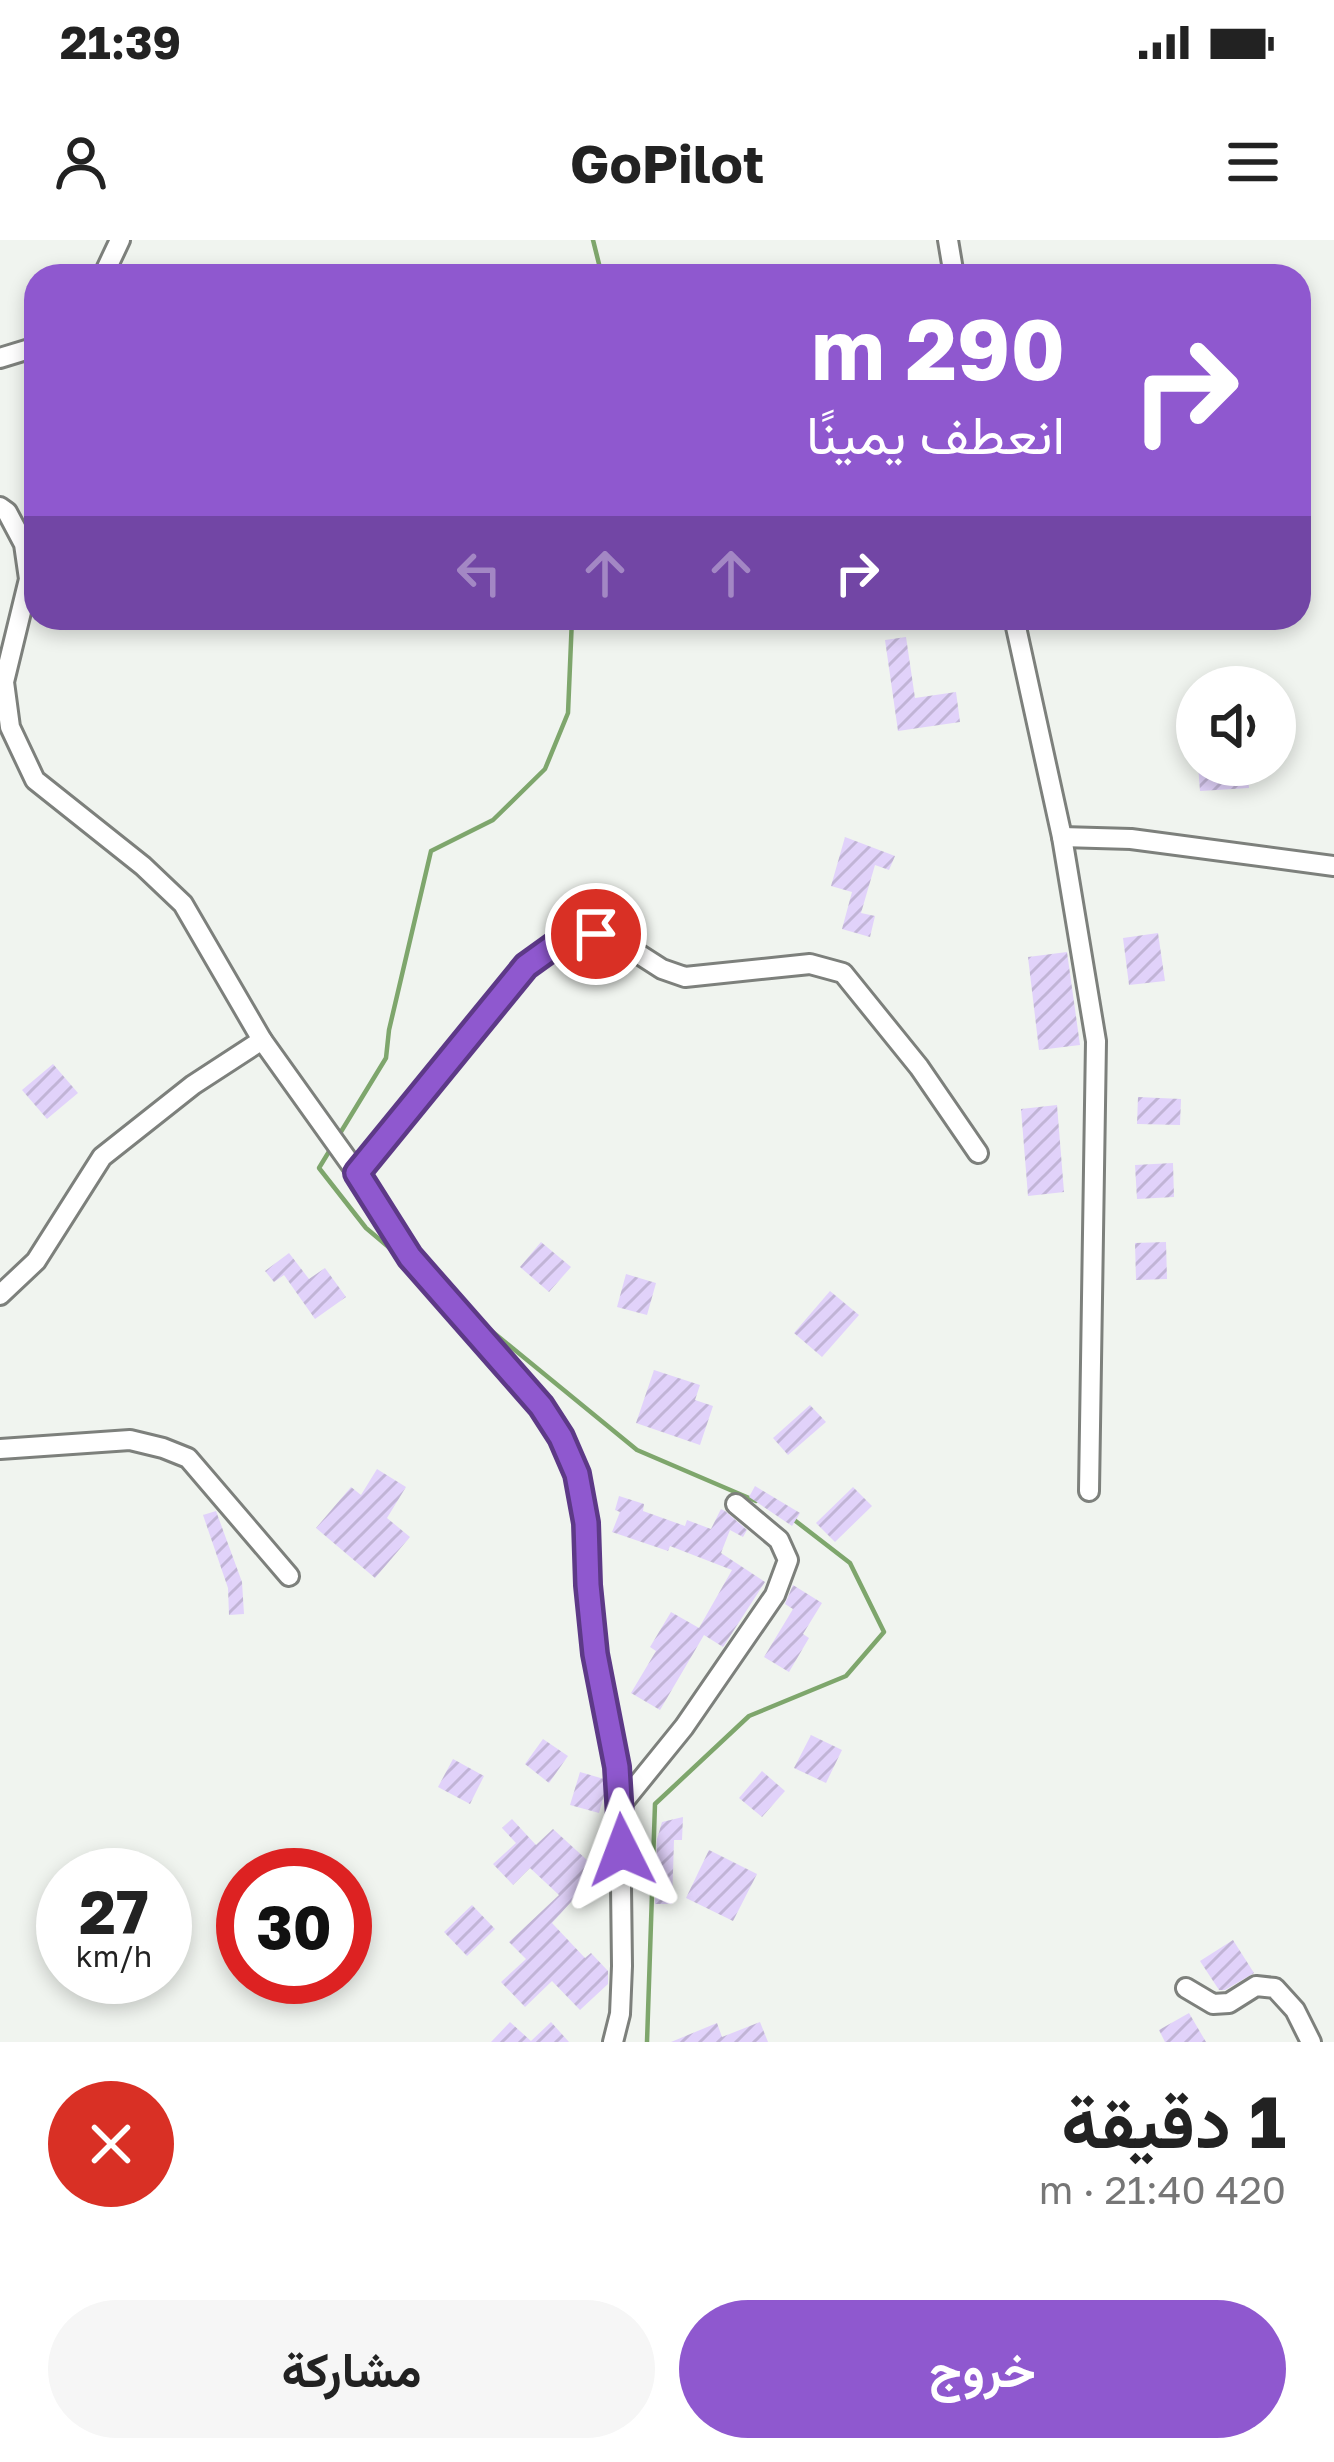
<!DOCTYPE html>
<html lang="ar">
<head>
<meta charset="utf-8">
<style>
	:root { --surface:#fff; --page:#f6f6f6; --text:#222; --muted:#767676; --accent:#8f58cf }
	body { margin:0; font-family:"Golos Text",Vazirmatn,sans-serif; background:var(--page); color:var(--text); direction:rtl; height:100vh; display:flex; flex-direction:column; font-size:45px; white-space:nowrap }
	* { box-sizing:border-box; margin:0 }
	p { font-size:39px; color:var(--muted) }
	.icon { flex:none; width:66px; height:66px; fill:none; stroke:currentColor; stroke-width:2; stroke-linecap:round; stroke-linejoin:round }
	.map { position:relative; height:1802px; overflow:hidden; direction:ltr }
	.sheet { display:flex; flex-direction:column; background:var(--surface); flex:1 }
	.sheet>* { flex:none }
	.guide { position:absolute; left:24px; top:24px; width:1287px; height:366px; border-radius:36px; box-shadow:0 6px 18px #0003; direction:rtl; background:#8f58cf; color:#fff; overflow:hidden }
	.controls { position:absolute; left:1176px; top:426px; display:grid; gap:24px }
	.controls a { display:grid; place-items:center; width:120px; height:120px; border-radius:50%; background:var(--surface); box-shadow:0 6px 18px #0003; font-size:60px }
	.speed { position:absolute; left:36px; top:1608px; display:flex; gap:24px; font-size:60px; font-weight:700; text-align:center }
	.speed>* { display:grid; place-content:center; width:156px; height:156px; border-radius:50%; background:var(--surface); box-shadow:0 6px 18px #0003; line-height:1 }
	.speed small { font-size:30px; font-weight:400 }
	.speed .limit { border:18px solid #d22; background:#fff; color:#111 }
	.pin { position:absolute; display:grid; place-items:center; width:102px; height:102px; color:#fff; margin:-51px; border:6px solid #fff; border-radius:50%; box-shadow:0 3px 12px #0007 }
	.me { position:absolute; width:132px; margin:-66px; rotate:357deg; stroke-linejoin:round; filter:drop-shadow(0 0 9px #0008) }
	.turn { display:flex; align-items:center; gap:42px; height:252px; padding:0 48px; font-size:54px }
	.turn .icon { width:156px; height:156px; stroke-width:2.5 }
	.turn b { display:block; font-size:84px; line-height:102px }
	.lanes { display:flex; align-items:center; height:114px; padding:0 48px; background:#0003; justify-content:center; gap:60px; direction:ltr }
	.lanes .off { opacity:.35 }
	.round { display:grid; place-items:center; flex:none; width:126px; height:126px; border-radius:63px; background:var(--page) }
	.head { display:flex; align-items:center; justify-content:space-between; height:204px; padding:0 48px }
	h1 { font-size:72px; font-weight:700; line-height:90px }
	.action { display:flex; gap:24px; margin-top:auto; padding:24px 48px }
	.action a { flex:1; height:138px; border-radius:72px; background:var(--accent); color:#fff; font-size:48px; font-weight:700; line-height:138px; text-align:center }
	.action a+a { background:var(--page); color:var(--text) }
	.status { display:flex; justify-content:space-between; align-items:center; height:84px; padding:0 60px; background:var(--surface); direction:ltr }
	.status svg { height:33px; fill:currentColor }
	header { display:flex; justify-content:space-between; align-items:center; height:156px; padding:0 48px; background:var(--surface); font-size:54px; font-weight:700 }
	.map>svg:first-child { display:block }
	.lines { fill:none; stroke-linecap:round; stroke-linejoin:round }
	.stream { stroke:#7ea66c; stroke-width:4.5 }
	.building { fill:url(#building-hatch) }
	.minor-casing { stroke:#7d807c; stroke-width:24 }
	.minor { stroke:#fff; stroke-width:18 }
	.route-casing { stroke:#5d3987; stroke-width:30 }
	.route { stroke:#8f58cf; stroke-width:21 }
</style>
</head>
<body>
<div class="status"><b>21:39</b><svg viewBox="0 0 49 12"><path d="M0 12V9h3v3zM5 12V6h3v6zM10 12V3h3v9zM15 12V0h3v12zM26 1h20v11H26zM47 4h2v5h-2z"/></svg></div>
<header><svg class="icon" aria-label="menu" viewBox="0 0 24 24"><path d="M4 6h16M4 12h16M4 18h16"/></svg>GoPilot<svg class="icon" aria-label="person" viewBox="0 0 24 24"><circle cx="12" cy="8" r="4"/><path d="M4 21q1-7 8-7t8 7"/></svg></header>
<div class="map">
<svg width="1334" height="1802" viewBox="0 0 1334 1802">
	<defs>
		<pattern id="building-hatch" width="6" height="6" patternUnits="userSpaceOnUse" patternTransform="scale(3)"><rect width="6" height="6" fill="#e1d2fa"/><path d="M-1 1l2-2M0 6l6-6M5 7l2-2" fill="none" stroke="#c1b4d6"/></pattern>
	</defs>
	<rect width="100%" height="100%" fill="#f0f4ef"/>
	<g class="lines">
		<!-- stream -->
		<g class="stream">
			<path d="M593 0 602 36"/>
			<path d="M339 895 386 818 389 790 431 611 493 580 545 529 568 473 572 378"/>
			<path d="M333 905 319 928 366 988 398 1015"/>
			<path d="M472 1075 637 1210 756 1261"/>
			<path d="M647 1802 655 1564 749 1476 846 1436 884 1392 850 1323 793 1279"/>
		</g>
	</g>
	<!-- building -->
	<g class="building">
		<path d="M906 397 915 458 956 452 960 482 898 491 885 400Z"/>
		<path d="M1198 525H1247L1249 548 1200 551Z"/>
		<path d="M845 597 895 616 889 630 875 625 861 673 875 676 870 697 842 689 852 652 831 646Z"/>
		<path d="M1158 693 1165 741 1129 745 1123 698Z"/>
		<path d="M1067 712 1080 805 1039 810 1028 717Z"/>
		<path d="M53 824 78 853 47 879 22 850Z"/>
		<path d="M1138 857 1181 859 1180 885 1137 884Z"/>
		<path d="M1057 865 1064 952 1028 956 1021 869Z"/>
		<path d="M1173 923 1174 957 1137 959 1135 925Z"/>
		<path d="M541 1002 571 1027 549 1052 520 1027Z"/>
		<path d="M1166 1002 1167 1039 1136 1040 1135 1003Z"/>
		<path d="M289 1013 309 1039 325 1028 346 1057 315 1079 284 1035 274 1042 265 1031Z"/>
		<path d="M626 1034 656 1043 647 1075 617 1067Z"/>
		<path d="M830 1051 859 1075 822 1117 794 1093Z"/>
		<path d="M654 1130 700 1145 695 1160 713 1166 700 1205 636 1183Z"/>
		<path d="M810 1165 826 1182 788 1215 773 1198Z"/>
		<path d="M377 1229 406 1247 387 1278 410 1297 375 1338 316 1288 351 1247 361 1255Z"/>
		<path d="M755 1246 800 1273 792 1286 749 1257Z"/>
		<path d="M853 1247 872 1266 835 1302 816 1283Z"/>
		<path d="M619 1256 644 1264 643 1271 685 1286 687 1280 711 1289 721 1269 725 1271 747 1290 743 1297 730 1290 721 1313 765 1342 723 1407 704 1395 660 1470 631 1453 656 1411 650 1407 671 1372 699 1388 732 1330 670 1306 668 1311 612 1292 620 1272 615 1270Z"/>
		<path d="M216 1271 242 1342 244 1374 229 1375 228 1348 203 1275Z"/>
		<path d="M793 1345 822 1363 803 1394 809 1398 789 1432 764 1417 793 1369 785 1364Z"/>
		<path d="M811 1495 842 1510 826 1543 794 1528Z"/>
		<path d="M543 1499 568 1516 549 1543 525 1524Z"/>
		<path d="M453 1519 484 1536 470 1564 438 1547Z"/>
		<path d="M762 1531 785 1551 762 1577 739 1558Z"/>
		<path d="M580 1532 604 1539 605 1552 599 1573 570 1565Z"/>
		<path d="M683 1577 682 1600H674L672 1664H655L657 1599 662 1582Z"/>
		<path d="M512 1579 536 1605 553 1589 599 1631 552 1683 585 1718 591 1713 608 1731V1744L580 1770 552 1741 525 1767 501 1742 526 1719 509 1702 559 1655 530 1628 513 1645 493 1624 516 1603 502 1588Z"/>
		<path d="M709 1610 757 1634 733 1681 686 1658Z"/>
		<path d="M472 1665 495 1689 467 1716 444 1692Z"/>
		<path d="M1233 1700 1254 1733 1225 1750H1219L1200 1721Z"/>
		<path d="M1189 1773 1206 1802H1165L1159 1790Z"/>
		<path d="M510 1782 531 1801 551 1782 569 1802H491Z"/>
		<path d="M760 1782 768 1802H671L717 1783 722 1797Z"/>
	</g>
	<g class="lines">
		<!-- minor casing -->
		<g class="minor-casing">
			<g id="minor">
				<path d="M948 0 954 36"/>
				<path d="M103 36 120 0"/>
				<path d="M0 118 36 107"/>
				<path d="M0 267 7 272 24 304 29 339 4 442 10 487 35 540 143 626 183 664 262 800 357 933 409 1017 541 1166 561 1197 577 1234 586 1283 588 1345 595 1414 617 1527 620 1566 622 1726 620 1774 613 1802"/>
				<path d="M1014 378 1062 597 1096 801 1089 1251"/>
				<path d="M1062 597 1131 599 1334 626"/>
				<path d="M357 933 526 726 558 703 596 694 623 704 662 729 685 737 810 724 843 733 919 827 978 913"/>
				<path d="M0 1055 36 1021 102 917 193 845 262 800"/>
				<path d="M0 1209 130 1200 163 1208 188 1218 289 1336"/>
				<path d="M620 1566 684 1487 775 1355 788 1320 779 1300 736 1264"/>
				<path d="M1186 1748 1213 1764 1229 1763 1256 1746 1275 1748 1295 1770 1311 1802"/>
			</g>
		</g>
		<!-- minor -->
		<use href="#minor" class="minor"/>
	</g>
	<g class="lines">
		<!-- route casing -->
		<g class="route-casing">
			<path id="route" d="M596 694 558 703 526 726 357 933 410 1017 541 1166 561 1197 577 1234 586 1283 588 1345 595 1414 617 1527 622 1610"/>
		</g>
		<!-- route -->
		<use href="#route" class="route"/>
	</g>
</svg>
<div class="controls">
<a><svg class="icon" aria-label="sound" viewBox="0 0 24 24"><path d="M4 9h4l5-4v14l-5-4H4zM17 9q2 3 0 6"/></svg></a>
</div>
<div class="speed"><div>27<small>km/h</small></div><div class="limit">30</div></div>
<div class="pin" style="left:596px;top:694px;background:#d93025"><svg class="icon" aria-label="arrive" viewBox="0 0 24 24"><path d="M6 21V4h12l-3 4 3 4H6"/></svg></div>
<svg class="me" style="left:622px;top:1610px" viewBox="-20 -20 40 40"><path d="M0-17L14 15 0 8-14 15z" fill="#8f58cf" stroke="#fff" stroke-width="4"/></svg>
<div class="guide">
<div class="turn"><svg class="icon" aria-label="right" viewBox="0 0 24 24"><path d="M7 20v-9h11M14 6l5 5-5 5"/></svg><div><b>290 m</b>انعطف يمينًا</div></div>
<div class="lanes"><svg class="icon off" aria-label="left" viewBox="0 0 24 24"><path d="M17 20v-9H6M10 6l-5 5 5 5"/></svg><svg class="icon off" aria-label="ahead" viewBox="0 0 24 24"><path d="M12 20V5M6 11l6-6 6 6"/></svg><svg class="icon off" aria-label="ahead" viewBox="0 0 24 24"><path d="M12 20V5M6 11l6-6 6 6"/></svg><svg class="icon" aria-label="right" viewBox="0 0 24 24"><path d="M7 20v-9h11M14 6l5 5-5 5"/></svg></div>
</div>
</div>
<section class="sheet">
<div class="head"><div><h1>1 دقيقة</h1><p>420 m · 21:40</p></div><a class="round" style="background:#d93025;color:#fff"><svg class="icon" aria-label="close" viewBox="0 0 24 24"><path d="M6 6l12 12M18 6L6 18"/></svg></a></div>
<div class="action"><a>خروج</a><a>مشاركة</a></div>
</section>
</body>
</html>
